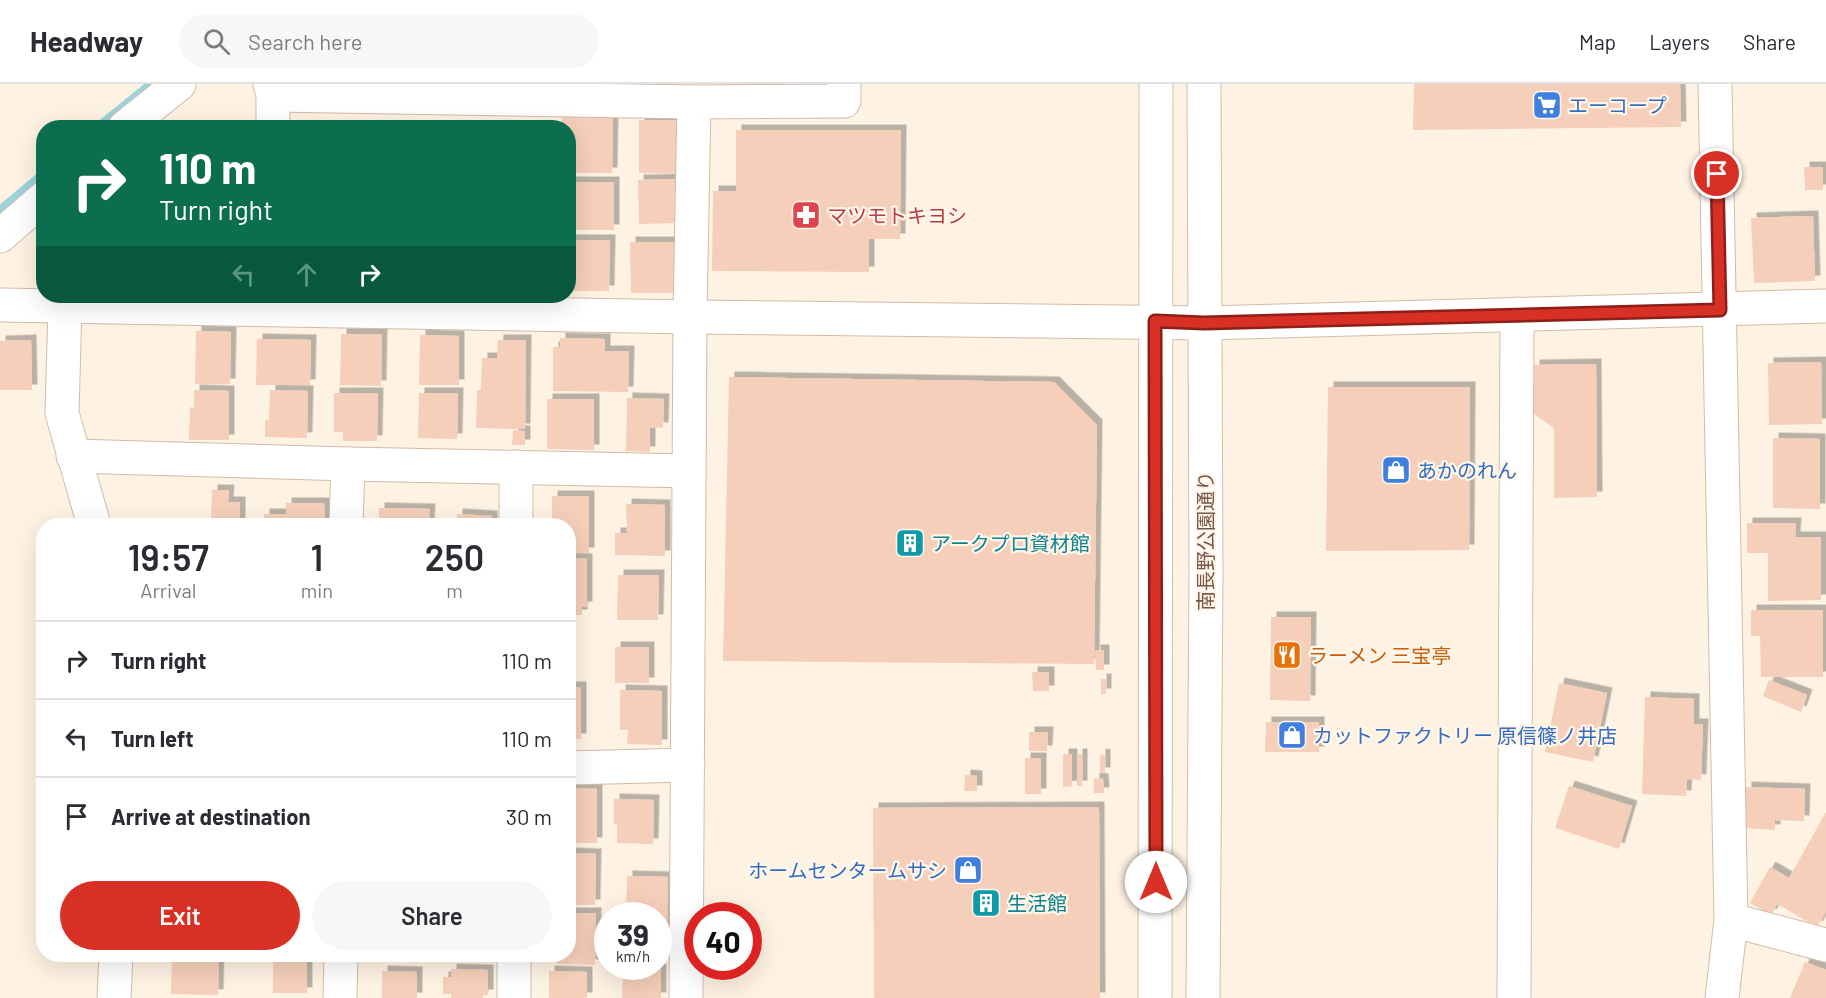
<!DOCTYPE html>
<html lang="en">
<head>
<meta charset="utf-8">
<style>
	:root { --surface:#fff; --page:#f7f7f7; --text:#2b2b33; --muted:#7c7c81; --line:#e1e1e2; --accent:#d93025 }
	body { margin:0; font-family:Barlow,"Noto Sans JP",sans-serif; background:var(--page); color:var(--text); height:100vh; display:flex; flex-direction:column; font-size:22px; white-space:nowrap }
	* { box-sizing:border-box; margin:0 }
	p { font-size:20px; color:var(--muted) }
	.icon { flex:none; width:33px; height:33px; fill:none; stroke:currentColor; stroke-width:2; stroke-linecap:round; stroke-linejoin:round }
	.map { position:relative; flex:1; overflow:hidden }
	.details { position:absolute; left:36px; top:434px; width:540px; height:444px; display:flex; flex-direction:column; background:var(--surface); border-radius:24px; box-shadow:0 6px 24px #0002 }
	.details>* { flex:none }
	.banner { position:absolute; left:36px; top:36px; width:540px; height:183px; border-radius:24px; box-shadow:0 6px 24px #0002; background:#0b6e4f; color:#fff; overflow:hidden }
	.speed { position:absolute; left:594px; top:818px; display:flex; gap:12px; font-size:30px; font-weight:700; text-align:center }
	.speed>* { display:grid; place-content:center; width:78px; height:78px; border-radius:50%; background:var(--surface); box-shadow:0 6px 24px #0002; line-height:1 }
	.speed small { font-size:15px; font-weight:400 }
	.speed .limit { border:9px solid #d22; background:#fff; color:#111 }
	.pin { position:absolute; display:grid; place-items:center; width:51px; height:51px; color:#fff; margin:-26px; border:3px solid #fff; border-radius:50%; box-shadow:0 2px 6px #0007 }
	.me { position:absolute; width:66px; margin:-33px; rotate:0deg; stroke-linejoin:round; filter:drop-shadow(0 0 4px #0008) }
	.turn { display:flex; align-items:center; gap:21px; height:126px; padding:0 24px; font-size:27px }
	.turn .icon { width:78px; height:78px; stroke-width:2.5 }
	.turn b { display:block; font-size:42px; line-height:51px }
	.lanes { display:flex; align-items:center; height:57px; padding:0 24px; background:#0003; justify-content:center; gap:30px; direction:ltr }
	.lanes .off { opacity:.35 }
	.eta { display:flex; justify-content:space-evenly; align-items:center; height:102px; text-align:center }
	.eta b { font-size:36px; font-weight:600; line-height:42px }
	.button { display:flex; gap:12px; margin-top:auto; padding:12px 24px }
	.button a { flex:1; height:69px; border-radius:36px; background:var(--accent); color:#fff; font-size:24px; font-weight:600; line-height:69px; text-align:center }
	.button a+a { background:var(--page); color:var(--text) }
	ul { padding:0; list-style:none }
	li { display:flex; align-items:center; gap:18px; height:78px; padding:0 24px; border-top:2px solid var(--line) }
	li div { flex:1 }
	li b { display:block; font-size:22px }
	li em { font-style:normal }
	header { display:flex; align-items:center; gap:36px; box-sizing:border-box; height:84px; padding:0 30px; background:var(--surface); border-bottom:2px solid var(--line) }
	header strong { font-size:28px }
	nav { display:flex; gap:33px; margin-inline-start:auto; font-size:21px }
	.search { width:420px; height:54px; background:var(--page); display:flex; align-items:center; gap:15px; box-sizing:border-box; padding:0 21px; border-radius:33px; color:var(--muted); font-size:22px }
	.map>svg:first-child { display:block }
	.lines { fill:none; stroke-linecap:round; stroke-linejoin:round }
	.stream { stroke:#9bd3db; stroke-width:10 }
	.building { fill:#f5cfb9; filter:url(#shadow) }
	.street-casing { stroke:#d2bbab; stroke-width:35 }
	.secondary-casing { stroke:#d5bba8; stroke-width:35 }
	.street { stroke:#fff; stroke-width:33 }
	.secondary { stroke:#fff; stroke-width:33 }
	.route-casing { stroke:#8d1f18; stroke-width:15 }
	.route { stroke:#d93025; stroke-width:10 }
	.labels { text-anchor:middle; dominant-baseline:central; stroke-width:4.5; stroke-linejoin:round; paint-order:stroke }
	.shop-label { font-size:20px; fill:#366cbe; stroke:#fff6eb; text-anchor:start }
	.health-label { font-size:20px; fill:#be3a42; stroke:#fff6eb; text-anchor:start }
	.street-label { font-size:20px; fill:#785747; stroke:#fff6eb }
	.culture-label { font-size:20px; fill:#0d838f; stroke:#fff6eb; text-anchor:start }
	.food-label { font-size:20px; fill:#c56008; stroke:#fff6eb; text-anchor:start }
</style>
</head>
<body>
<header>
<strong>Headway</strong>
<div class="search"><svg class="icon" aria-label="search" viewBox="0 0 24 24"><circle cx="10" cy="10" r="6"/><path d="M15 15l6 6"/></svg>Search here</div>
<nav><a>Map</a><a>Layers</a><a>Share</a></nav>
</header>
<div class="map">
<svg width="1826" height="914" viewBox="0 0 1826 914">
	<defs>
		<filter id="shadow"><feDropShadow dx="5.5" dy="-5.5" stdDeviation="0" flood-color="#0004"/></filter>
	</defs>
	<rect width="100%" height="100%" fill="#fef2e3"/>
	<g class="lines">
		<!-- stream -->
		<g class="stream">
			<path d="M98 44 152 0"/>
			<path d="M0 127 44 90"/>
		</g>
	</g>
	<!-- building -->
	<g class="building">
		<path d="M1414 0H1680L1681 43 1413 46Z"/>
		<path d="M562 32H613L612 89H568V44H562Z"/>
		<rect x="639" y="36" width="42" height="53"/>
		<path d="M736 46H901L900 155H869V188L712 187 713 107H736Z"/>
		<path d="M1804 83H1823V106H1805Z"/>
		<path d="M676 95 677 139 639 140 638 96Z"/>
		<rect x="568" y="98" width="46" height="48"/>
		<path d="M1813 132 1815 197 1754 199 1751 134Z"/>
		<path d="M568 156H610L609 207H568Z"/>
		<path d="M630 158H677L678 209H631Z"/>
		<path d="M196 247 231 248 230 300H195Z"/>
		<path d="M341 250H382L381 302 340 301Z"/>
		<path d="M420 251 459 252V301H419Z"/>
		<path d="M560 254 605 255V267H629L628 308 553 307V263H560Z"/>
		<path d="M257 255 311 256 310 301H256Z"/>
		<path d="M31 256 32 306H0V257Z"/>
		<path d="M498 256H526L525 345 476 344 477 306H481L482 274H497Z"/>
		<path d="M1821 278 1822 340 1769 341 1768 279Z"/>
		<path d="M1596 280 1597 413 1554 414V344L1534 330V281Z"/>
		<path d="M729 293 1054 298 1097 341 1094 580 723 577Z"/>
		<path d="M1328 303H1470L1469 466 1326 467Z"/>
		<path d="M194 306 229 307V356H189L190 323 194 324Z"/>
		<path d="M270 306 308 307 307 354 265 353V336H269Z"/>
		<path d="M334 309H378L377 357H343V348H334Z"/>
		<path d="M419 309H458L457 355 418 354Z"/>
		<path d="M627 314 664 315 663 344 650 343V368L626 367Z"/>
		<path d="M547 315H594V366L547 365Z"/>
		<path d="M513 346 525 347V361H512Z"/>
		<path d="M1773 354 1820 355V425L1773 424Z"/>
		<path d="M212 406H229L228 418H240V441H211Z"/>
		<path d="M552 412H589V469H568V441H552Z"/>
		<path d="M286 419H324L325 441H264V430H286Z"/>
		<path d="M626 420 665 421V472L615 471V449H627Z"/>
		<path d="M379 424 430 425 429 441H379Z"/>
		<path d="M457 430 492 432V441H457Z"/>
		<path d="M1747 439H1796L1795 453H1821V516L1768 517V469H1747Z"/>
		<path d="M568 474 587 475V523H582V531H568Z"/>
		<path d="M618 491H659L658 536H617Z"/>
		<path d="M1751 526H1823V593H1761L1760 552H1751Z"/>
		<path d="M1271 533H1311L1310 617 1270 616Z"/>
		<rect x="615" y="563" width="34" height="36"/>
		<path d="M1095 566H1104V586H1096Z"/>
		<path d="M1032 588H1049V607H1033Z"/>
		<rect x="1101" y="595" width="5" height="15"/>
		<path d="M1769 596 1807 611 1801 628 1763 612Z"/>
		<path d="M1559 599 1607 609 1593 678 1545 668Z"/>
		<rect x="568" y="603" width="13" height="52"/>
		<path d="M620 606 662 607V661L627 660 628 646H620Z"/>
		<path d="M1645 613 1694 615V640H1703L1701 696 1687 695 1686 712 1642 710Z"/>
		<path d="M1266 638H1319V668H1265Z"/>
		<path d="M1029 648H1048L1047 667H1029Z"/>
		<path d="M1063 670H1072V702L1063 703Z"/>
		<rect x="1077" y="670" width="5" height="32"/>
		<path d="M1100 670 1105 671V689H1100Z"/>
		<rect x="1025" y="674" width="16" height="36"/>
		<path d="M965 691 977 692V707H964Z"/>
		<path d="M1094 694 1103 695 1104 709H1094Z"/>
		<path d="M1569 702 1632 722 1619 765 1555 744Z"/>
		<path d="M1746 703 1805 705 1804 737 1775 736V746L1745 744Z"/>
		<path d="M568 704 597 705V759H568Z"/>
		<path d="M614 715 654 716 653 760 617 759V740H614Z"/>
		<path d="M1099 723 1100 914H874L873 724Z"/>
		<path d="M1826 728V828L1817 843 1777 820 1771 831 1750 819 1770 783 1789 794Z"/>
		<path d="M568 769 596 770 595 821H568Z"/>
		<path d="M627 792 668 793 667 854H658V831H626Z"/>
		<path d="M568 829H596L595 881 557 880 558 870H568Z"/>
		<path d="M172 870H219L218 911 171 910Z"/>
		<rect x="273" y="870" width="34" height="39"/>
		<rect x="376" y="870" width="36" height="7"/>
		<path d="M1805 878 1826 886V914H1790Z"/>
		<path d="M451 885 488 886V911H483V914H451V910H443V893H451Z"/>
		<path d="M623 885H661V914H622Z"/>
		<path d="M382 887 417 888V914H382Z"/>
		<path d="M549 887 587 888V914H549Z"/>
	</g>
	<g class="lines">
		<!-- street casing -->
		<g class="street-casing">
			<g id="street">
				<path d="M270 0 273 11V44"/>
				<path d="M273 11 694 18"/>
				<path d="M124 44 179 0"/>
				<path d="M0 152 44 114"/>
				<path d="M0 221 690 233"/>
				<path d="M65 222 62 329 94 441"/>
				<path d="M73 372 348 380 689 387"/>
				<path d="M516 383V441"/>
				<path d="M346 441 348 380"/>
				<path d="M568 684 688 681"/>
				<path d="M1731 836 1826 861"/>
				<path d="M114 914 116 870"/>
				<path d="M340 914 341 870"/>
				<path d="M514 914V870"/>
				<path d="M686 914 690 233 694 18 844 17V0"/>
				<path d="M1514 914 1517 230"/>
			</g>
		</g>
		<!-- secondary casing -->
		<g class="secondary-casing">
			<g id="secondary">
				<path d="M1715 0 1731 836 1722 914"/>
				<path d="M690 233 1204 239 1826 222"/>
				<path d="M1155 914 1156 0"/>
				<path d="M1203 914 1206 490 1204 0"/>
			</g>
		</g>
		<!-- street -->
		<use href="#street" class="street"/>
		<!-- secondary -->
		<use href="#secondary" class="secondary"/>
	</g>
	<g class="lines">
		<!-- route casing -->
		<g class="route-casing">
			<path id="route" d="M1156 798 1155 237 1204 239 1720 226 1717 90"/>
		</g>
		<!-- route -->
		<use href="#route" class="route"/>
	</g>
	<!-- icons -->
	<defs>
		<g id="supermarket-square" transform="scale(1.5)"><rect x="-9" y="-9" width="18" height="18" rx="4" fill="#3f7fe0" stroke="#fff6eb"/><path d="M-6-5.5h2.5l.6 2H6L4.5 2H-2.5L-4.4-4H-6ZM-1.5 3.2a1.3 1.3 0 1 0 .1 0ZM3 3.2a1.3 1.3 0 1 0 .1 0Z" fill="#fff"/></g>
		<g id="pharmacy-square" transform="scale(1.5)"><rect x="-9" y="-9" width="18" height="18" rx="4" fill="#e0444e" stroke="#fff6eb"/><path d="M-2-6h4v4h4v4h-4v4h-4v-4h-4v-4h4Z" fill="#fff"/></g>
		<g id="shop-square" transform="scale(1.5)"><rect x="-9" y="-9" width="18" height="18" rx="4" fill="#3f7fe0" stroke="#fff6eb"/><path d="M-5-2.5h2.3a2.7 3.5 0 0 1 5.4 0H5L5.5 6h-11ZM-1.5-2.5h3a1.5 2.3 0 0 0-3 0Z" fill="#fff"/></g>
		<g id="building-square" transform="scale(1.5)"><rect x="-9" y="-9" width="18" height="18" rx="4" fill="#0f9aa8" stroke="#fff6eb"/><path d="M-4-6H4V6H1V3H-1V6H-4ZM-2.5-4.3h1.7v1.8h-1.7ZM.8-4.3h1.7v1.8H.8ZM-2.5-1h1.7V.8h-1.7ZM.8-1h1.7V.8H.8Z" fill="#fff"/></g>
		<g id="restaurant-square" transform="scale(1.5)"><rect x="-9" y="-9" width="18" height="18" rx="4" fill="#e8710a" stroke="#fff6eb"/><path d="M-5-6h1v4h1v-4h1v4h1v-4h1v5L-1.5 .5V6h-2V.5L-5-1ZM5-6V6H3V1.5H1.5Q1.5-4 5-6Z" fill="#fff"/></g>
	</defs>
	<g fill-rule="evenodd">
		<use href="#supermarket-square" x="1547" y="21"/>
		<use href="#pharmacy-square" x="806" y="131"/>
		<use href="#shop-square" x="1396" y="386"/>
		<use href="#building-square" x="910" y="459"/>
		<use href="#restaurant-square" x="1287" y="571"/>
		<use href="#shop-square" x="1292" y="651"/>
		<use href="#shop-square" x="968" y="786"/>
		<use href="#building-square" x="986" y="819"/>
	</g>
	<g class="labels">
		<!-- shop labels -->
		<g class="shop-label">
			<text x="1568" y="21">エーコープ</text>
			<text x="1417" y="386">あかのれん</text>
			<text x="1313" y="651">カットファクトリー 原信篠ノ井店</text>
			<text x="947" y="786" text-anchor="end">ホームセンタームサシ</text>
		</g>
		<!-- health labels -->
		<g class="health-label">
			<text x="827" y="131">マツモトキヨシ</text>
		</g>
		<!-- street labels -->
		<g class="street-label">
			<text transform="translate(1205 457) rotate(-90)">南長野公園通り</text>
		</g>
		<!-- culture labels -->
		<g class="culture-label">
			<text x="931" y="459">アークプロ資材館</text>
			<text x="1007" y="819">生活館</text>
		</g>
		<!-- food labels -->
		<g class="food-label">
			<text x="1308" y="571">ラーメン 三宝亭</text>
		</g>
	</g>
</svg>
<div class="speed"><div>39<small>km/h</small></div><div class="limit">40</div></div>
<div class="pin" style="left:1717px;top:90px;background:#d93025"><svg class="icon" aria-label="arrive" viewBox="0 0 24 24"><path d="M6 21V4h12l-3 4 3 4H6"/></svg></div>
<svg class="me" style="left:1156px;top:798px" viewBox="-20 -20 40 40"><circle r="19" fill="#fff"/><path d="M0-13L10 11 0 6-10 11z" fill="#d93025"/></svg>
<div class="banner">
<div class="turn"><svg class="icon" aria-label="right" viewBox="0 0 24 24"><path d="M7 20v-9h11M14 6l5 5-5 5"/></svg><div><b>110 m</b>Turn right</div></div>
<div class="lanes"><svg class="icon off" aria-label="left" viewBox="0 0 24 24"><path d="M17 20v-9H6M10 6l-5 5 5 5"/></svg><svg class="icon off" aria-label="ahead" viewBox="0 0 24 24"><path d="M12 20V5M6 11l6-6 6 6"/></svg><svg class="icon" aria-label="right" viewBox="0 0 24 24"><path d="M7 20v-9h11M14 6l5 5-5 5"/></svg></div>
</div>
<section class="details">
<div class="eta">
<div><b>19:57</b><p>Arrival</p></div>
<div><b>1</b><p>min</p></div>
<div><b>250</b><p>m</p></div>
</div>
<ul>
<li><svg class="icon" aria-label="right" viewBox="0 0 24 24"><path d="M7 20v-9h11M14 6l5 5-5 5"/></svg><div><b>Turn right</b></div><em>110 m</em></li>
<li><svg class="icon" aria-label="left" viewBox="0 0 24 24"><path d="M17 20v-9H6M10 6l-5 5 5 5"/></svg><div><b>Turn left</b></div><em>110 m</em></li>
<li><svg class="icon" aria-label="arrive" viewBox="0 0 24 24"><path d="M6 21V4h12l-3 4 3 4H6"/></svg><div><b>Arrive at destination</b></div><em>30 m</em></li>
</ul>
<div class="button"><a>Exit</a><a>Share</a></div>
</section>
</div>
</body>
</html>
